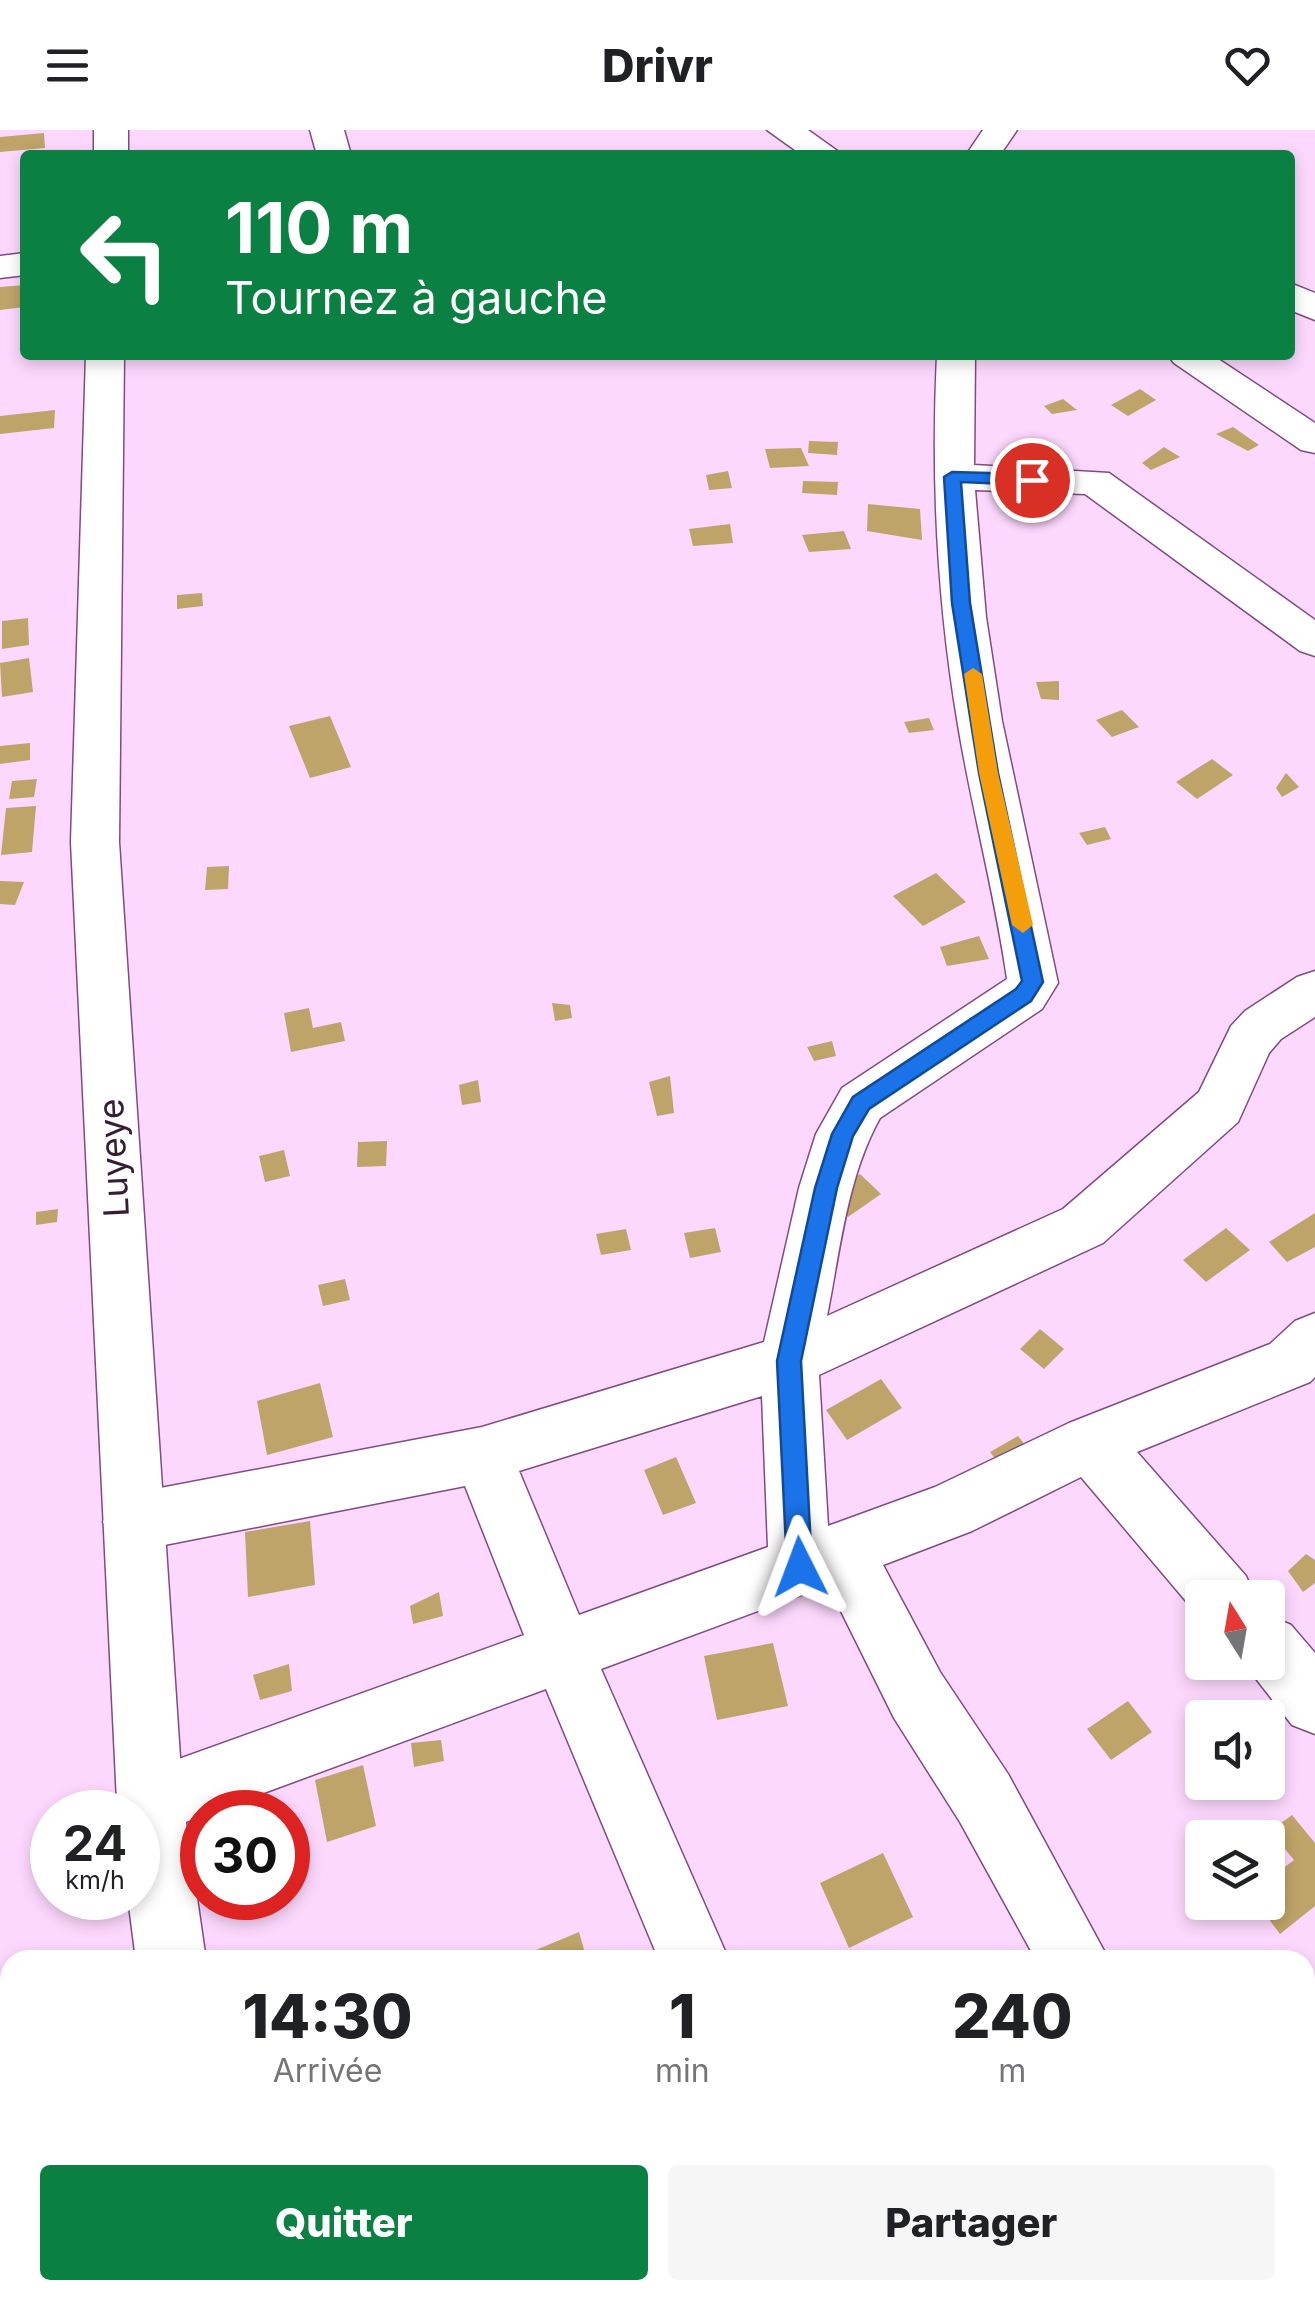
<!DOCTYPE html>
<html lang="fr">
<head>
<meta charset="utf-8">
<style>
	:root { --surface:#fff; --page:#f6f6f6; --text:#202124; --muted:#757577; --accent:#0b8043 }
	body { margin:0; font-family:Inter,sans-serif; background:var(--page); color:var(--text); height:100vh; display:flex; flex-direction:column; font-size:38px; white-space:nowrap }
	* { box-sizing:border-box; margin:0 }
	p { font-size:32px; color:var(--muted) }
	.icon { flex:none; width:55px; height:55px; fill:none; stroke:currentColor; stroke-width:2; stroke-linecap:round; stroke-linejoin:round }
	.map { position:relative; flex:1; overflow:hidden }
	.details { position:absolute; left:0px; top:1820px; width:1315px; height:350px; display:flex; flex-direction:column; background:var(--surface); border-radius:30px 30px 0 0; box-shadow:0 5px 15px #0003 }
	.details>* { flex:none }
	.top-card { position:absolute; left:20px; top:20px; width:1275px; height:210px; border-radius:10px; box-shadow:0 5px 15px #0003; background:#0b8043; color:#fff; overflow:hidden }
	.needle { width:65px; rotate:349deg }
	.fabs { position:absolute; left:1185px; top:1450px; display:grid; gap:20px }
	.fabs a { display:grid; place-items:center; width:100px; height:100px; border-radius:10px; background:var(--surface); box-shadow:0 5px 15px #0003; font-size:50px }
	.speed { position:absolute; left:30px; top:1660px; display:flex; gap:20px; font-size:50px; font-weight:700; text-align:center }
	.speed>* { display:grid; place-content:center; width:130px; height:130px; border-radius:50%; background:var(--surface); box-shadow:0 5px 15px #0003; line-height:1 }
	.speed small { font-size:25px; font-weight:400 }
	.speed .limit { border:15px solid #d22; background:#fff; color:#111 }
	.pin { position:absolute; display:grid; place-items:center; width:85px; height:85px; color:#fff; margin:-42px; border:5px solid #fff; border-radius:50%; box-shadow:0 2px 10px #0007 }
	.me { position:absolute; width:110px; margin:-55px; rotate:357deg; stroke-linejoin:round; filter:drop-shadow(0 0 8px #0008) }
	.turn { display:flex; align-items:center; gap:35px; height:210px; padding:0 40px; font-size:45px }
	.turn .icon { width:130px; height:130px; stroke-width:2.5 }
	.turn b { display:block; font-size:70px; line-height:85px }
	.eta { display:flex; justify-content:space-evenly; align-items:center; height:170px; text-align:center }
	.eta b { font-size:60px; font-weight:800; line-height:70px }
	.action { display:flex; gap:20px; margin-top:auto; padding:20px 40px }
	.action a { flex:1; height:115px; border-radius:10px; background:var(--accent); color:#fff; font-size:40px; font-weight:800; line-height:115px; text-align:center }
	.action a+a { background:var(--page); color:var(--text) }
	header { display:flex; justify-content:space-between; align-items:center; height:130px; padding:0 40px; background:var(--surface); font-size:45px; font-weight:800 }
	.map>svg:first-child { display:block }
	.building { fill:#bfa469 }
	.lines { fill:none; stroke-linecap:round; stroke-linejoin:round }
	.street-casing { stroke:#804a83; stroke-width:3 }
	.secondary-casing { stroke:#804a83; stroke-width:3 }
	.street { fill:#fff; fill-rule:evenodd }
	.secondary { fill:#fff; fill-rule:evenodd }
	.route { fill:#1a73e8; stroke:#114b97; stroke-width:2.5 }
	.slow { fill:#f59e0b }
	.labels { text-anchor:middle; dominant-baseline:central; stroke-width:9; stroke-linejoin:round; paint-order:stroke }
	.street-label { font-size:35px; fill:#341d35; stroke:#fff }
</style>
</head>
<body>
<header><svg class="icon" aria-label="menu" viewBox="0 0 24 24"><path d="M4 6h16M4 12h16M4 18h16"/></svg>Drivr<svg class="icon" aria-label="heart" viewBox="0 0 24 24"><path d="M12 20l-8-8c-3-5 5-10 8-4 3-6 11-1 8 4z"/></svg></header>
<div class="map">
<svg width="1315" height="2170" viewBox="0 0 1315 2170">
	<rect width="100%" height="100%" fill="#fdd8fe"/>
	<!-- building -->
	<g class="building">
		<path d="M44 3 45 18 0 22V7Z"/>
		<path d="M25 155V177L0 180V157Z"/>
		<path d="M1140 259 1156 270 1128 286 1111 275Z"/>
		<path d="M1063 269 1077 280 1052 284 1044 276Z"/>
		<path d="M55 280 54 298 0 304V286Z"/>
		<path d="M1233 297 1259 315 1248 321 1216 304Z"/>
		<path d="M809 311 838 312 837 325 808 323Z"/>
		<path d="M1164 317 1180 327 1151 340 1142 333Z"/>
		<path d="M801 318 809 336 770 338 765 319Z"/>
		<path d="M728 341 732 358 709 360 706 345Z"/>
		<path d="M803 351 838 352 837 365 802 363Z"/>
		<path d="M868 374 920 379 922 410 867 401Z"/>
		<path d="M730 394 733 413 693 416 689 399Z"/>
		<path d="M844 401 851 419 809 422 802 405Z"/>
		<path d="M202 463 203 476 177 479V465Z"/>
		<path d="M28 488 29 515 2 519V491Z"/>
		<path d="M29 528 33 562 2 567 0 533Z"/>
		<path d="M1059 551V570L1041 569 1036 552Z"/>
		<path d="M1122 580 1139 597 1112 607 1096 590Z"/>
		<path d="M330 586 351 637 310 648 289 596Z"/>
		<path d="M929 588 934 600 909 603 904 592Z"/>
		<path d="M30 613V630L0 634V616Z"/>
		<path d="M1212 629 1233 645 1197 669 1176 652Z"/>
		<path d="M1286 643 1299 657 1282 667 1276 658Z"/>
		<path d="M37 649 34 667 9 669 12 651Z"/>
		<path d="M36 676 32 722 1 725 6 678Z"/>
		<path d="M1105 697 1111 709 1087 715 1079 703Z"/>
		<path d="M229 736 228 759 205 760 207 737Z"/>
		<path d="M936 743 966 772 923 796 893 766Z"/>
		<path d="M0 751 24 752 15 775 0 774Z"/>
		<path d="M979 806 989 829 947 836 940 817Z"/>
		<path d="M552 873 570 875 572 888 555 891Z"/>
		<path d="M309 878 313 898 341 892 345 911 291 922 284 883Z"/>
		<path d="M832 911 836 926 814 931 807 917Z"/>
		<path d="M670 946 674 983 657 986 649 952Z"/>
		<path d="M478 950 481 972 462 975 459 955Z"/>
		<path d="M387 1011 386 1036 357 1037 358 1012Z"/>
		<path d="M284 1020 290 1046 265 1052 259 1026Z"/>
		<path d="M860 1044 881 1064 848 1087 828 1067Z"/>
		<path d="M58 1079 57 1092 36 1095V1082Z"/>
		<path d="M1315 1083V1117L1287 1132 1269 1112Z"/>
		<path d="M715 1098 721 1122 690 1128 684 1103Z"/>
		<path d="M1226 1098 1250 1120 1206 1152 1183 1130Z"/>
		<path d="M626 1099 631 1120 601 1125 596 1104Z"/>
		<path d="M345 1149 350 1170 323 1176 318 1155Z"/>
		<path d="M1040 1199 1064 1219 1044 1239 1020 1219Z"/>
		<path d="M881 1249 902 1278 847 1310 826 1280Z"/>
		<path d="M320 1253 333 1307 267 1325 257 1271Z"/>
		<path d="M1018 1306 1035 1327 1006 1343 990 1322Z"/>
		<path d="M676 1327 696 1373 663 1385 644 1340Z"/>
		<path d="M310 1391 315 1455 248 1467 245 1402Z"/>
		<path d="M1306 1424 1315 1430V1453L1303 1462 1288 1441Z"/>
		<path d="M439 1462 443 1486 413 1494 410 1476Z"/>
		<path d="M773 1513 788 1576 717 1590 704 1526Z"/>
		<path d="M289 1534 292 1561 260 1570 253 1545Z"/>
		<path d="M1128 1571 1152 1602 1111 1630 1087 1599Z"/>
		<path d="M441 1610 444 1631 414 1637 411 1613Z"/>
		<path d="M363 1635 376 1696 327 1712 315 1650Z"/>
		<path d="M1292 1685 1315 1713V1776L1280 1804 1256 1772H1268V1750L1294 1730 1270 1701Z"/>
		<path d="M883 1723 913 1787 849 1818 820 1753Z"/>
		<path d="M579 1802 587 1830H525L524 1825Z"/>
		<path d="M901 2160H955L961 2170H907Z"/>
	</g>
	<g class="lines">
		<!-- street casing -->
		<g class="street-casing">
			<g id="street">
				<path d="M310 0H344L351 25H317Z"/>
				<path d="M767 0H808L843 25H802Z"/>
				<path d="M983 0H1017L1000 25H966Z"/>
				<path d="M25 123V145L0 148V126Z"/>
				<path d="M1290 153 1315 163V190L1290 180Z"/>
				<path d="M937 225H975L974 335 1109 343 1315 490V526L1300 521 1085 364 975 360 986 487 1002 591 1058 853 1042 879 880 988C847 1047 840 1121 827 1186L1063 1079 1199 962 1231 896 1245 881 1297 847 1315 841V887L1281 909 1269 923 1238 992 1103 1113 819 1245 828 1396 935 1357 1069 1293 1270 1214 1295 1191 1315 1183V1247L1310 1252 1137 1322 1246 1446 1255 1468H1202V1490L1081 1347 972 1401 883 1435 940 1542 1008 1644 1109 1830H1036L960 1692 894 1588 828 1455 601 1539 729 1830H659L546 1559 212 1682H202V1686L150 1705 138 1700V1682H121L117 1672 126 1648 524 1505 465 1356 134 1421 112 1413 103 1392 112 1371 134 1363 482 1297 764 1212 799 1058 816 1004 842 958 1007 849C995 764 972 680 958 595 937 471 931 349 937 225ZM762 1266 768 1417 579 1485 519 1341Z"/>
				<path d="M1168 225H1212L1315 293V323L1301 320 1174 233Z"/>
				<path d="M1268 1485 1291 1495 1315 1523V1604L1292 1595 1243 1532H1268Z"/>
				<path d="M1315 2020V2098L1305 2102V2024Z"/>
				<path d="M770 2160H846L849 2170H773Z"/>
				<path d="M1118 2160H1206L1202 2170H1114Z"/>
				<path d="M1216 2160H1293L1297 2170H1220Z"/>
			</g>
		</g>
		<!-- secondary casing -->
		<g class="secondary-casing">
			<g id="secondary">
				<rect x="94" y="0" width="34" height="25"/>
				<path d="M86 225H124L119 712 183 1672 206 1830H136L128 1768H138V1682H118L117 1672 71 712Z"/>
				<path d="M176 2160H252L254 2170H178Z"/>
			</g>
		</g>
		<!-- street -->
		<use href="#street" class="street"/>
		<!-- secondary -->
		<use href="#secondary" class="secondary"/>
	</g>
	<!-- route -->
	<path class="route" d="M952 342 1032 344 1040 350 1032 355 961 352 970 473 998 643 1043 852 1031 871 869 979 853 1006 837 1058 801 1231 812 1437 809 1446 800 1449 790 1446 787 1437 777 1231 815 1058 832 1004 853 967 1016 859 1022 851 979 643 952 473 944 347Z"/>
	<!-- slow -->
	<path class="slow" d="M973 538 982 544 998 643 1033 795 1023 803 1012 795 979 643 964 544Z"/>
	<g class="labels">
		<!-- street labels -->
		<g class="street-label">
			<text transform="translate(113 1028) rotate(-93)">Luyeye</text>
		</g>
	</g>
</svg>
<div class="fabs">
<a><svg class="needle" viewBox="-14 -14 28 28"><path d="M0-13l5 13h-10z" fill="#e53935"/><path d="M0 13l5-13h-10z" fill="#757577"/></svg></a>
<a><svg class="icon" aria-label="sound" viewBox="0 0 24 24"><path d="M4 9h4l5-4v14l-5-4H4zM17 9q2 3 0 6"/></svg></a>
<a><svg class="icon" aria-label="layers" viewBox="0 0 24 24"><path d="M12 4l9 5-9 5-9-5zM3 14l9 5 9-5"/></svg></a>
</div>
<div class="speed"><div>24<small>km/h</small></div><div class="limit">30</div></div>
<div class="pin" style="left:1032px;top:350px;background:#d93025"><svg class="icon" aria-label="arrive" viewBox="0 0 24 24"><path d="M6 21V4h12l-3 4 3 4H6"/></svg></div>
<svg class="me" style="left:800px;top:1437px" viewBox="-20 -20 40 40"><path d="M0-17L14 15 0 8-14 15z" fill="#1a73e8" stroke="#fff" stroke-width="4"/></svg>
<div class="top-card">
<div class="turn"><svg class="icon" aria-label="left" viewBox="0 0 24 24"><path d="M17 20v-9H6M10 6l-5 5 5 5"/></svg><div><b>110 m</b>Tournez à gauche</div></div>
</div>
<section class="details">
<div class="eta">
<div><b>14:30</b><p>Arrivée</p></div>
<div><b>1</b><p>min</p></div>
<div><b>240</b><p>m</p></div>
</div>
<div class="action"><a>Quitter</a><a>Partager</a></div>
</section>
</div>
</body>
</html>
